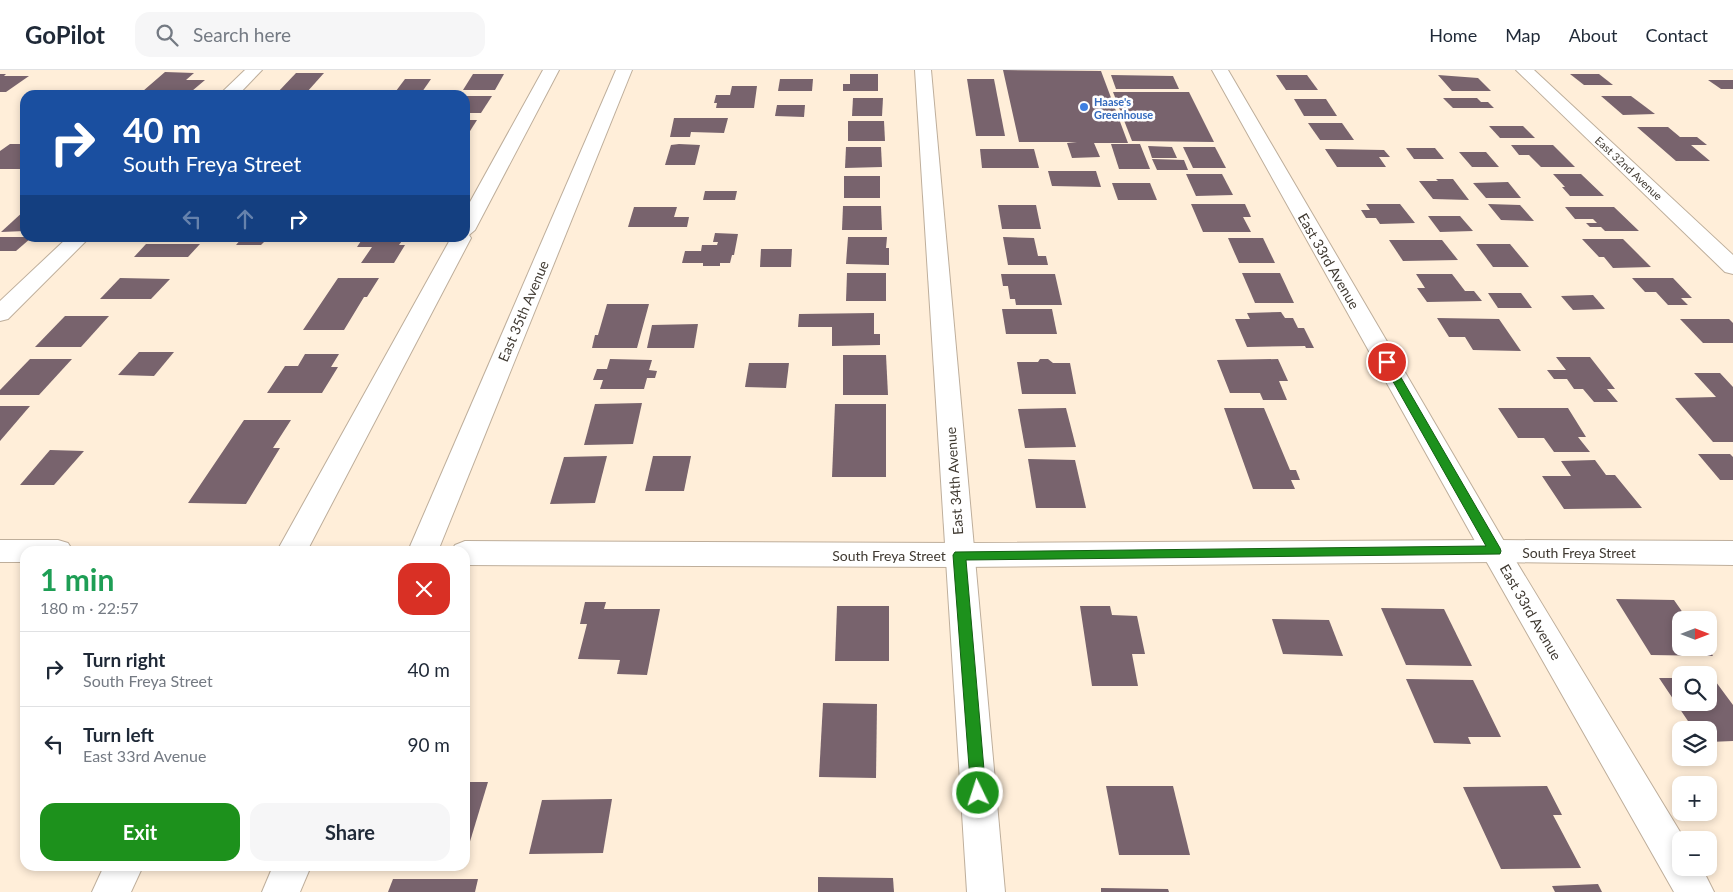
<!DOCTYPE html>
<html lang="en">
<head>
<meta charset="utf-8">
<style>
	:root { --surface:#fff; --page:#f6f6f7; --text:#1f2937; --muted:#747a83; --line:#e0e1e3; --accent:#1d911c }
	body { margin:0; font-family:Lato,sans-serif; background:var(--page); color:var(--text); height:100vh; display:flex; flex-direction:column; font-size:19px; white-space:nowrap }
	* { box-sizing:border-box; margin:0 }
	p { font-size:16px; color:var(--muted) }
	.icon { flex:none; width:28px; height:28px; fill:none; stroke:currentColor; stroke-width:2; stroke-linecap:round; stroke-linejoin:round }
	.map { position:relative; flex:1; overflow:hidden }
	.drawer { position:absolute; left:20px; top:476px; width:450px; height:325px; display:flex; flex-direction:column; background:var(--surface); border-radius:15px; box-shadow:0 2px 8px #0003 }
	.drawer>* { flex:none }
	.guide { position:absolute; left:20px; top:20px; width:450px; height:152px; border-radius:15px; box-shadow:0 2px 8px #0003; background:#1a4fa0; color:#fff; overflow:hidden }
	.needle { width:32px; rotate:90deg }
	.buttons { position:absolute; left:1672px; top:541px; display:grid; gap:10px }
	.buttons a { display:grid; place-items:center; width:45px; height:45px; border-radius:10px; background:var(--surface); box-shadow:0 2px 8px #0003; font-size:25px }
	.pin { position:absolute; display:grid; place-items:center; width:42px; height:42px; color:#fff; margin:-21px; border:2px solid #fff; border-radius:50%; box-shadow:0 1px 5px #0007 }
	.me { position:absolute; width:55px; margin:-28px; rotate:356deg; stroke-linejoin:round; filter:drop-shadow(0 0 4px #0008) }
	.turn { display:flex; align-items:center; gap:18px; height:105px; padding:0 20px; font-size:22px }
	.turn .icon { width:65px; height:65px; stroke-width:2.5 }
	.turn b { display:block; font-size:35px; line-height:42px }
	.lanes { display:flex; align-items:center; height:48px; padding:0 20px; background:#0003; justify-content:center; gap:25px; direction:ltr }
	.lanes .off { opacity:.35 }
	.round { display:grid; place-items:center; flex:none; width:52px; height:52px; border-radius:15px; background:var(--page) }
	.head { display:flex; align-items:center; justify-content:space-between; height:85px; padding:0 20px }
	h1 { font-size:30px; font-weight:700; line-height:38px; color:#1e9e55 }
	.button { display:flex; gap:10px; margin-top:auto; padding:10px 20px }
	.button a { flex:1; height:58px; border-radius:15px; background:var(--accent); color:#fff; font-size:20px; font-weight:700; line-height:58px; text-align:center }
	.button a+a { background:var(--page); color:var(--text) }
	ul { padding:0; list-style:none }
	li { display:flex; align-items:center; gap:15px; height:75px; padding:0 20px; border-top:1px solid var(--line) }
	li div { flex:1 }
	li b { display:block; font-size:19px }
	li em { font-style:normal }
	header { display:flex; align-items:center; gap:30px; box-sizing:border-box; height:70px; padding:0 25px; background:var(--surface); border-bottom:1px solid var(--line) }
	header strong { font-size:24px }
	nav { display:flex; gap:28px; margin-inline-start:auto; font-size:18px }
	.search { width:350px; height:45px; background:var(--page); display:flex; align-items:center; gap:12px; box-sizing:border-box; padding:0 18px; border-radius:15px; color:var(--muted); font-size:19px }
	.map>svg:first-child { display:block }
	.building { fill:#78636d }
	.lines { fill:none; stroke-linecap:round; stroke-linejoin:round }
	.minor-casing { stroke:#beae9b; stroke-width:2 }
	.major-casing { stroke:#beae9b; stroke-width:2 }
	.minor { fill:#fff; fill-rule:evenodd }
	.major { fill:#fff; fill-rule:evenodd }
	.route { fill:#1d911c; stroke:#135e12 }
	.shop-dot { fill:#3f7fe0; stroke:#fff; stroke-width:2 }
	.labels { text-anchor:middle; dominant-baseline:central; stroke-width:5; stroke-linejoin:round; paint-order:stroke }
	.far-shop-label { font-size:11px; font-weight:bold; fill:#366cbe; stroke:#fff; text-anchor:start }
	.far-street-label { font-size:11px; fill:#403a32; stroke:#fff }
	.street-label { font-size:14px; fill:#403a32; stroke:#fff }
</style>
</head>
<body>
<header>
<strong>GoPilot</strong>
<div class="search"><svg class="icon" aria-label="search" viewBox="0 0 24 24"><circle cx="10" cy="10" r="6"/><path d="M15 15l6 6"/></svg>Search here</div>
<nav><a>Home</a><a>Map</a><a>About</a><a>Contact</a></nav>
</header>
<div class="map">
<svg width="1733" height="822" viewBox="0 0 1733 822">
	<rect width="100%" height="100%" fill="#ffeed9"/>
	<!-- building -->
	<g class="building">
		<path d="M1003 0 1101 1 1128 73H1094L1100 87 1072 88 1067 73 1077 72H1019Z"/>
		<path d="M165 2 194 3 186 10H205L192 21H143Z"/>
		<path d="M296 3H324L307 22H278Z"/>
		<path d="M0 4H6L4 6H29L6 22H0Z"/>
		<path d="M473 4H504L495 20H463Z"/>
		<path d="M850 4H878V21H843V14H850Z"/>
		<path d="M1570 4H1599L1613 15H1584Z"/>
		<path d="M1111 5 1173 6 1179 19H1116Z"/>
		<path d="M1276 5H1307L1318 20H1286Z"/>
		<path d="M1438 5 1478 8 1491 21H1452Z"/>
		<path d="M405 9H431L422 22 396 21Z"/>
		<path d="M780 9H813L812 21H778Z"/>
		<path d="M967 9H994L1005 66H976Z"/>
		<path d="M1708 10H1733V19H1721Z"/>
		<path d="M732 16H757L754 38H716L717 33H714L716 25H730Z"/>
		<path d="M1113 22H1189L1214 72 1132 71Z"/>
		<path d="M465 26H492L481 43H465Z"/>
		<path d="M1601 26H1631L1655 44 1623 45Z"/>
		<path d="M853 28H883L882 46H852Z"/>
		<path d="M1443 28H1477L1481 32H1488L1494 38H1453Z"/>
		<path d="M1294 29H1326L1337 46H1304Z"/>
		<path d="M777 35H805L804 47 775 46Z"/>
		<path d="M674 48H728L724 63 691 62 690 67H670Z"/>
		<path d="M465 50H477L465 69Z"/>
		<path d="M848 51H884L885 71H848Z"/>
		<path d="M1308 53H1342L1354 70H1320Z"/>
		<path d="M1489 56H1523L1535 68H1500Z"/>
		<path d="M1637 57H1668L1680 67H1697L1707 75H1691L1710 91H1676Z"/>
		<path d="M10 74H25V99H0V81Z"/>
		<path d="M679 74 700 75 695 95H665L671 75Z"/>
		<path d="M1111 74H1140L1150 99H1119Z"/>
		<path d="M1511 75H1553L1575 97H1541L1529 85H1519Z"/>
		<path d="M1148 76 1172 77 1177 88H1152Z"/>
		<path d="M846 77H881L882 97 845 98Z"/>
		<path d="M1183 77H1215L1226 98H1193Z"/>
		<path d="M1406 78H1435L1444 89H1414Z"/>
		<path d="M980 79H1034L1039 98H982Z"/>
		<path d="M1325 79 1384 80 1390 87H1379L1386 97H1337Z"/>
		<path d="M1459 82H1486L1499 97H1472Z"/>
		<path d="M1152 89 1184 90 1188 100H1157Z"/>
		<path d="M1048 101H1096L1101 117 1052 116Z"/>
		<path d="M1186 104H1222L1233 125 1196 126Z"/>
		<path d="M1553 104H1581L1604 126H1570L1562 117H1565Z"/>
		<rect x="844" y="106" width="36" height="22"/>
		<path d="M1436 109H1453L1469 130 1433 129 1419 111H1438Z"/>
		<path d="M1508 112 1521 128H1486L1473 113Z"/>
		<path d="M1112 113H1150L1157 130H1118Z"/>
		<path d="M705 121H737L735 130H703Z"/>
		<path d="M1191 134H1245L1251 147H1243L1251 162H1203Z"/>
		<path d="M1366 134H1400L1415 153 1380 154 1376 148H1366L1361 140H1370Z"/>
		<path d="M1488 134 1520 135 1534 151 1501 150Z"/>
		<path d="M998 135H1036L1041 159H1002Z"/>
		<path d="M843 136H881L882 160H842Z"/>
		<path d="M634 137H677L674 147H689L687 157H628Z"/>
		<path d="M1565 137H1614L1639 161H1605L1601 157H1590L1586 153H1597L1593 149H1575Z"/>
		<path d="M25 140V161L1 162Z"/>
		<path d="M1428 146H1460L1473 161 1440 162Z"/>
		<path d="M715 163 738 164 734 185H732L730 193H720V196H703V193H682L685 181H701L702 175H717L718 172H713Z"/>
		<path d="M0 167H25L31 168 16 181H0Z"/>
		<path d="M848 167H887L886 178H889V195L846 194Z"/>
		<path d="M1003 167 1034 168 1038 186H1046L1048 195H1008Z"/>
		<path d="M242 168H268L261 175H236Z"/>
		<path d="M363 168H404L399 175H405L394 193H361L372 177H357Z"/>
		<path d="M1228 168H1263L1275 193H1239Z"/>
		<path d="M1582 169H1623L1651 197 1613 198 1604 187H1599Z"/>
		<path d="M1389 170H1442L1458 190 1403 191Z"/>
		<path d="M146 174H200L188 187H134Z"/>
		<path d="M1476 174H1510L1529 197H1493Z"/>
		<path d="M761 179H792L791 197H760Z"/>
		<path d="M847 203H886V231H846Z"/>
		<path d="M1242 203H1280L1294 233H1255Z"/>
		<path d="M1001 204H1055L1062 235H1016L1015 229H1010L1008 216H1003Z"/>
		<path d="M1416 204H1452L1465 221H1474L1482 231 1427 232 1417 218H1425Z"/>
		<path d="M120 208 170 209 151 229H100Z"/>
		<path d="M338 208H379L367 227H364L344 260H303Z"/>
		<path d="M1632 208H1673L1692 228H1681L1688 235H1668L1656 222H1645Z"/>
		<path d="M1488 223H1521L1532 238H1498Z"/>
		<path d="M1593 225 1605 239 1573 240 1561 226Z"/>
		<path d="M607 234H649L637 278H592L595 265H598Z"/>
		<path d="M1002 239H1052L1057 264H1006Z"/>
		<path d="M1281 242 1285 248H1293L1298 258H1304L1314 278H1306L1305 276 1247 277 1235 249H1250L1247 243Z"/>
		<path d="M874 243V264H880V275L832 276V257H798L799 244Z"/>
		<path d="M65 246H109L81 277H35Z"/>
		<path d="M1437 248 1499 249 1521 281 1473 280 1465 267H1449Z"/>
		<path d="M1680 249H1729L1733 253V273H1703Z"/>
		<path d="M698 254 694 278H647L652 255Z"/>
		<path d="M139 282H174L154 306 118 305Z"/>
		<path d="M305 284H339L331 297H338L322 323H267L285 296H298Z"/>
		<path d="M843 285H886L888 325H843Z"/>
		<path d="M1556 287H1590L1615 319H1607L1618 332H1594L1583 319H1574L1567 309H1554L1547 300H1566Z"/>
		<path d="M30 289H72L39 325H0V320Z"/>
		<path d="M610 289 652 290 649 300 657 301 655 308H647L644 319H600L603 310H593L597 299H607Z"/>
		<path d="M1048 289 1053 293H1070L1076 324H1022L1017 292H1038L1040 289Z"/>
		<path d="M1278 289 1288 311H1279L1287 330H1263L1260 323H1230L1217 290Z"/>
		<path d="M749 293H789L786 318 745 317Z"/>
		<path d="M1694 303H1720L1733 317V372H1713L1675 328 1716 327Z"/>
		<path d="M642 333 633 374 584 375 595 334Z"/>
		<path d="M835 334H886V407H832Z"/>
		<path d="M0 336H30L0 371Z"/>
		<path d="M1066 338 1076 377 1025 378 1018 339Z"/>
		<path d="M1224 338H1264L1290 400H1296L1300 410H1291L1295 419H1253Z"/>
		<path d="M1498 338H1568L1586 367H1578L1590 382H1554L1544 368H1518Z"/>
		<path d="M244 350H291L273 378H280L246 434 188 433Z"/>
		<path d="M50 380 84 381 54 415H20Z"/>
		<path d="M1698 384H1730L1733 387V410H1720Z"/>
		<path d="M607 386 595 433 550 434 564 387Z"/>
		<path d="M653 386H691L684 421H645Z"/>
		<path d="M1028 389 1075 390 1086 438H1036Z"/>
		<path d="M1595 390 1606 405H1615L1642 438 1564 439 1542 406H1571L1561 391Z"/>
		<path d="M1616 529 1674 530 1688 550H1681V578H1708L1713 586 1651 585Z"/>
		<path d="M585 532H606L604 539H660L647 605 617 604 620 590 578 589 587 554H580Z"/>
		<path d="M837 536H889V591H835Z"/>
		<path d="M1080 536H1110L1112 545 1137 546 1145 584H1132L1138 616H1092Z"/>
		<path d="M1381 538 1444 539 1472 596 1406 595Z"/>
		<path d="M1272 549 1329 550 1343 586 1283 584Z"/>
		<path d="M1659 608H1681V632H1709V608H1713L1733 635V671L1709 672V660H1694Z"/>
		<path d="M1406 609 1473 610 1501 667H1468L1471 674 1434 673Z"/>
		<path d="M823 633 877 634 876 708 819 707Z"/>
		<path d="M465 712H488L465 788Z"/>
		<path d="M1106 716H1173L1190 785H1119Z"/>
		<path d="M1547 716 1562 745H1553L1581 798 1501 799 1463 717Z"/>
		<path d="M612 729 603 783 529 784 542 730Z"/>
		<path d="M818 807 893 808 894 822H818Z"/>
		<path d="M393 809H478L475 822H388Z"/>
		<path d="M1598 814 1602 822H1555L1552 816Z"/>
		<path d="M1101 818 1168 819 1169 822H1101Z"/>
	</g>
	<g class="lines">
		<!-- minor casing -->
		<g class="minor-casing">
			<g id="minor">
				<path d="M245 0H262L238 25H219Z"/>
				<path d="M543 0H559L475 160 469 165 471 168 307 481H277L451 168H465V141Z"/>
				<path d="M616 0H632L438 481H408Z"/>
				<path d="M915 0H931L1005 822H967Z"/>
				<path d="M1212 0H1228L1505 473 1685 770H1681V798H1702L1714 822H1674L1485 489Z"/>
				<path d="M1516 0H1534L1733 185V204L1725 202Z"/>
				<path d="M67 168H89L8 249 0 251V231Z"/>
				<path d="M104 796H143L131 822H92Z"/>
				<path d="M273 796H311L300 822H262Z"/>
			</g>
		</g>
		<!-- major casing -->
		<g class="major-casing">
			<g id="major">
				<path d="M0 470H58L68 473 73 481H25V492H0Z"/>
				<path d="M1495 470 1733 471V495L1495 492 959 497 465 495V481H451L455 475 465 471 959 473Z"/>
			</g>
		</g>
		<!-- minor -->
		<use href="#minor" class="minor"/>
		<!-- major -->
		<use href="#major" class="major"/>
	</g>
	<!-- route -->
	<path class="route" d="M1387 289 1392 292 1500 478 1501 481 1500 484 966 490 986 723 984 728 978 730 973 728 971 723 953 485 955 482 1486 476 1382 292Z"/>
	<!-- markers -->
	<circle class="shop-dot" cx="1084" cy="37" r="5"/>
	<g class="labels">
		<!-- far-shop labels -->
		<g class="far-shop-label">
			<text x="1094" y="31">Haase's<tspan x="1094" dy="13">Greenhouse</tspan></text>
		</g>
		<!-- far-street labels -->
		<g class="far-street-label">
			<text transform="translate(1629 98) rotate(43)">East 32nd Avenue</text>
		</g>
		<!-- street labels -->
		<g class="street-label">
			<text transform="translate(1329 191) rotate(60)">East 33rd Avenue</text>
			<text transform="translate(523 241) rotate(-67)">East 35th Avenue</text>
			<text transform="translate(954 411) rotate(-94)">East 34th Avenue</text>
			<text x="1579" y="482">South Freya Street</text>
			<text x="889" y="485">South Freya Street</text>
			<text transform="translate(1531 542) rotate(60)">East 33rd Avenue</text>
		</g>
	</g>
</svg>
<div class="buttons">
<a><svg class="needle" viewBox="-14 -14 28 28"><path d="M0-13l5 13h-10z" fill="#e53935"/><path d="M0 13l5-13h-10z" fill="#747a83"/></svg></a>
<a><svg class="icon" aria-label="search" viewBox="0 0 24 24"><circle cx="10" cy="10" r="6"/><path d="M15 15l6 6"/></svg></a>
<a><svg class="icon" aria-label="layers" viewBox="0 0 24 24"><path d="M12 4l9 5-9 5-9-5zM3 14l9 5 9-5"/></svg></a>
<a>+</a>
<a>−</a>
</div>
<div class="pin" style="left:1387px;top:292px;background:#d93025"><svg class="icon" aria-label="arrive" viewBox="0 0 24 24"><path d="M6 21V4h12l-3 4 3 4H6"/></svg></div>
<svg class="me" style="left:978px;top:723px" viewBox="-20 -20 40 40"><circle r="17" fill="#1d911c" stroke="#fff" stroke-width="3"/><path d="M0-11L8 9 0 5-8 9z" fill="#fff"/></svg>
<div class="guide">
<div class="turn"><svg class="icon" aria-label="right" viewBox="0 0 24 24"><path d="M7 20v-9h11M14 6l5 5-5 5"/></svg><div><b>40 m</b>South Freya Street</div></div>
<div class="lanes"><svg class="icon off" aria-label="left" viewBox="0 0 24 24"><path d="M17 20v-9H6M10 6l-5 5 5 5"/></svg><svg class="icon off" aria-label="ahead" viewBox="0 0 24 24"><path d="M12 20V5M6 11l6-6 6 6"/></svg><svg class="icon" aria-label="right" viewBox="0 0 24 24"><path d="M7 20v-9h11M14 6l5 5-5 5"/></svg></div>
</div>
<section class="drawer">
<div class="head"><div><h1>1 min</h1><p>180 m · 22:57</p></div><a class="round" style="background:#d93025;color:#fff"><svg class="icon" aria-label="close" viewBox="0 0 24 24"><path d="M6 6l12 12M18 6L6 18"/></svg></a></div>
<ul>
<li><svg class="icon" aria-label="right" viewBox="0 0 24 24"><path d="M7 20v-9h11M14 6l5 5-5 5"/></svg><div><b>Turn right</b><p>South Freya Street</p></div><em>40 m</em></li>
<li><svg class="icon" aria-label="left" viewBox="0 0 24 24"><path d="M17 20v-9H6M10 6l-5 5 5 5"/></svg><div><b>Turn left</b><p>East 33rd Avenue</p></div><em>90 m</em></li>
</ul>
<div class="button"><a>Exit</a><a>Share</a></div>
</section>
</div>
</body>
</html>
